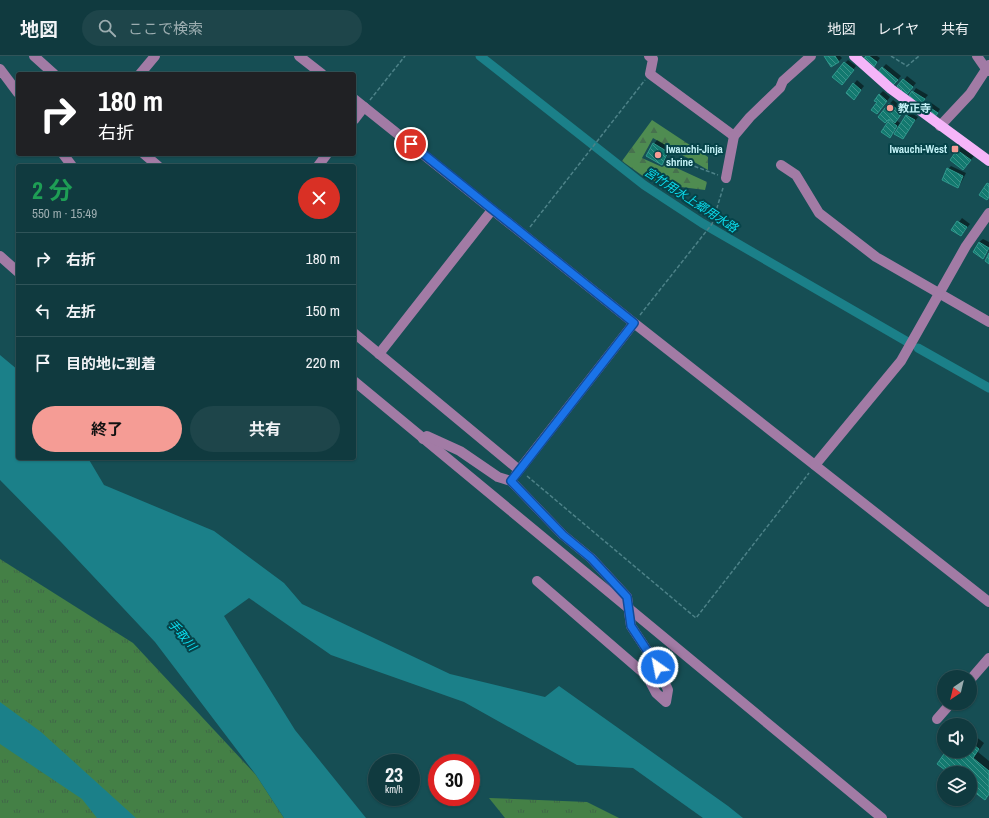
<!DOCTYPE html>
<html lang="ja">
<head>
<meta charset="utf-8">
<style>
	:root { --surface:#103a3f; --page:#1e454a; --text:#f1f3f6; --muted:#9cadb0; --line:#305459; --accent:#f59c95 }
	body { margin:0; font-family:"Archivo Narrow","Noto Sans JP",sans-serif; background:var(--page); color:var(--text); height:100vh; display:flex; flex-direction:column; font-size:15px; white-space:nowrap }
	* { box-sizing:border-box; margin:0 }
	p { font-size:13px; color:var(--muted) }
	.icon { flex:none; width:22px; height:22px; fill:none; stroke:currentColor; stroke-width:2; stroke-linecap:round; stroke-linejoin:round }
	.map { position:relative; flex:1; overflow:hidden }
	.details { position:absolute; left:16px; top:108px; width:340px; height:296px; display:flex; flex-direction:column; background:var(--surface); border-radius:4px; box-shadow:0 1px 3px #0004,0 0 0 1px var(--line) }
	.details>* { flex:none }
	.hud { position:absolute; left:16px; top:16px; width:340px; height:84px; border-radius:4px; box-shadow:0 1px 3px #0004,0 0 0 1px var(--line); background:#202124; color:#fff; overflow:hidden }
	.needle { width:26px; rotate:215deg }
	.buttons { position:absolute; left:937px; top:614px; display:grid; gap:8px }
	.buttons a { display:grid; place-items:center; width:40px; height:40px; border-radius:50%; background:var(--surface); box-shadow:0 1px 3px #0004,0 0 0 1px var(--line); font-size:20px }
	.speed { position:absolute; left:368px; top:698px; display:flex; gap:8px; font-size:20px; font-weight:700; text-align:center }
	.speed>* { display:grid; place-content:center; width:52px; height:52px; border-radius:50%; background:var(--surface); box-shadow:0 1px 3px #0004,0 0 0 1px var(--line); line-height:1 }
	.speed small { font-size:10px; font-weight:400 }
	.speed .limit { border:6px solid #d22; background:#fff; color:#111 }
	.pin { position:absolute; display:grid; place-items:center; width:34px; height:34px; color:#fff; margin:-17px; border:2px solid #fff; border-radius:50%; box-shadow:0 1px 4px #0007 }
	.me { position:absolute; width:44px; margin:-22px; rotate:327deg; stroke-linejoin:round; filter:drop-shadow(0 0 3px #0008) }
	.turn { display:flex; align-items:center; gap:14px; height:84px; padding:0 16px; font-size:18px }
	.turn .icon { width:52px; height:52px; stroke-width:2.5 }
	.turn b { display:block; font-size:28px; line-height:34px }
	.round { display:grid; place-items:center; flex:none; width:42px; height:42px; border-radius:21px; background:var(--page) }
	.overview { display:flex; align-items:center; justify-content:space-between; height:68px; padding:0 16px }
	h1 { font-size:24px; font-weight:700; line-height:30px; color:#1e9e55 }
	.cta { display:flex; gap:8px; margin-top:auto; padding:8px 16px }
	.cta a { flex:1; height:46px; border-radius:24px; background:var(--accent); color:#111; font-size:16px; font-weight:700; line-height:46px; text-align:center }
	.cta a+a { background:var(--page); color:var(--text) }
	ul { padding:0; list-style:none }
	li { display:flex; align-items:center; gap:12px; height:52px; padding:0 16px; border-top:1px solid var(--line) }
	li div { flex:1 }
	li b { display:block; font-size:15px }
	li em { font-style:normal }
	header { display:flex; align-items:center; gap:24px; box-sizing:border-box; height:56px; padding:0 20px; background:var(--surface); border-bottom:1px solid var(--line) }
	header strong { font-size:19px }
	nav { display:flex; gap:22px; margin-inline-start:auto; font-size:14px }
	.search { width:280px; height:36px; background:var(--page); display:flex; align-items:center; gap:10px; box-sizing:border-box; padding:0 14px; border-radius:22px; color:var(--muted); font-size:15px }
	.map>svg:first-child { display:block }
	.grass { fill:url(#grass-tufts) }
	.forest { fill:url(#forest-firs) }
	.water { fill:#1b8089 }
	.shadow { fill:#0007 }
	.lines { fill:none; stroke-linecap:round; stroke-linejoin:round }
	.canal { stroke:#1b8089; stroke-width:9 }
	.building { fill:url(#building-back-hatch); stroke:#2f988d }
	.path { stroke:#4d8288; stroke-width:1.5; stroke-dasharray:4 2; stroke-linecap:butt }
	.minor { stroke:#a27ba5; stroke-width:10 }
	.major { stroke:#f5b5f9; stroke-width:10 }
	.route-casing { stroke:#114b97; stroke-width:10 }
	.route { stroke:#1a73e8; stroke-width:7 }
	.poi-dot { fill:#f59c95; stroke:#064349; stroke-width:1.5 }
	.labels { text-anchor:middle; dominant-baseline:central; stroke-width:4; stroke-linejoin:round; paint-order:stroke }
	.poi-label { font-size:11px; font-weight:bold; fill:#c4f2f7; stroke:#064349; text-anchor:start }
	.water-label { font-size:12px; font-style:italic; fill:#0bddee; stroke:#064349 }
</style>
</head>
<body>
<header>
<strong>地図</strong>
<div class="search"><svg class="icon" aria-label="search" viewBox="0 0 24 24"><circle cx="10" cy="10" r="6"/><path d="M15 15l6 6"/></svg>ここで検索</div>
<nav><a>地図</a><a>レイヤ</a><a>共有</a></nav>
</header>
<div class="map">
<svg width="989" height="762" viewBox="0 0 989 762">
	<defs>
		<pattern id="grass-tufts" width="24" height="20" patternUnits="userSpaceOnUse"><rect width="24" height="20" fill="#448046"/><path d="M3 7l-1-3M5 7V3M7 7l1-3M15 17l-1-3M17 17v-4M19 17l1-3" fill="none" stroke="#406748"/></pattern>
		<pattern id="forest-firs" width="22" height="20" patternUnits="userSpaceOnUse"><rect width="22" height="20" fill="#4f8c51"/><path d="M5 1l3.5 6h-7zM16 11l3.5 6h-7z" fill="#47714e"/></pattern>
		<pattern id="building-back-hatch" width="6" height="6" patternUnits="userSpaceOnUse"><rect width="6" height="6" fill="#13796f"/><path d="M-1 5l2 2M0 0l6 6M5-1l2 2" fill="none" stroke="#3f938b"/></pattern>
	</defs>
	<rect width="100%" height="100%" fill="#164e54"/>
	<!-- grass -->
	<g class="grass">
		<path d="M0 503 133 587 256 719 284 762H0Z"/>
		<path d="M489 742 587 746 619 762H505Z"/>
	</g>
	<!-- forest -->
	<path class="forest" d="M652 64 708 101V114L653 82 642 102 662 111 668 108 707 126 705 134 673 130 647 123 622 105Z"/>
	<!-- water -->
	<g class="water">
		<path d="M0 299 18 314V402H88L104 429 214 475 284 527 302 548 450 618 545 641 559 630 728 750 743 762H703L633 712 577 709 464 646 331 599 249 542 224 560 295 674 366 762H284L256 719 155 586 61 486 0 424Z"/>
		<path d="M0 646 41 676 136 762H97L82 743 0 688Z"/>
	</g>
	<!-- shadow -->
	<g class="shadow">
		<path d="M825 0H840L842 2 838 6Z"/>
		<path d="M867 0H877L880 2 872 13Z"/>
		<path d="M848 4 856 10 845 24V7Z"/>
		<path d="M886 8 901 20 896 26 878 17Z"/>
		<path d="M907 20 916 27 908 37 903 34 904 24Z"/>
		<path d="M857 24 864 30 857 39 854 28Z"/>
		<path d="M916 32 928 39 918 51 908 44Z"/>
		<path d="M883 35 890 41 881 53 878 46 879 39Z"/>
		<path d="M893 44 905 53 896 64 900 67 890 81V65L892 63 879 60Z"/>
		<path d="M930 46 940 53 937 58 927 50Z"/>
		<path d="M910 56 918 61 902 82 896 78Z"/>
		<path d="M657 84 671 92 665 104 662 107 654 88Z"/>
		<path d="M961 91 974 100 966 109 951 104Z"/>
		<path d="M951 110 966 117 961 127 957 131 948 113Z"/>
		<path d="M962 162 970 168 961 179 953 174Z"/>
		<path d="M983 183 989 186V194L983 201 979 186Z"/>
		<path d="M970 676 984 687 978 696 989 705V738L985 743 970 731V717H951L947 695H970Z"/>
	</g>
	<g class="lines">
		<!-- canal -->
		<g class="canal">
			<path d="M480 0 644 129 702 167 906 285"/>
			<path d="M918 292 989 332"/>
		</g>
	</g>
	<!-- building -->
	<g class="building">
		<path d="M824 0H835L839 6 831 11Z"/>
		<path d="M866 0H869L877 6 872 14 861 6Z"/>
		<path d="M844 6 854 14 842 29 832 21Z"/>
		<path d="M882 11 898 24 892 30 877 17Z"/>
		<path d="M903 23 913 31 904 42 899 37 902 34 897 30Z"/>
		<path d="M853 27 861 34 854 44 846 37Z"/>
		<path d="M912 35 925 43 918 52 906 44Z"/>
		<path d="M879 38 887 45 877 58 871 54 877 46 874 45Z"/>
		<path d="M889 47 902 57 895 67 889 63 885 67 878 61Z"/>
		<path d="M926 49 938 57 933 63 922 55Z"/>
		<path d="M906 59 915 64 903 83 894 78Z"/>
		<path d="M889 64 897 70 890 82 881 76Z"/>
		<path d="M653 87 668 96 662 109 646 100Z"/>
		<path d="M957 94 971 104 963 114 950 104Z"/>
		<path d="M947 112 963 120 958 132 942 124Z"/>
		<path d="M987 127 989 128V141L987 144 979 139Z"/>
		<path d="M957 165 967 171 961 180 951 174Z"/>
		<path d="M979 186 989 192 983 203 973 196Z"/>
		<path d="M989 197V208L985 205Z"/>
		<path d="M970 686 979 693 973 702 989 715V738L985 744 970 733V717H949L937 708 946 695H970Z"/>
	</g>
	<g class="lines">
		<!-- path -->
		<g class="path">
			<path d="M891 0 907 10 919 0"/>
			<path d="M370 44 405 0"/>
			<path d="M672 102 718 119"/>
			<path d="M530 171 645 24"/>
			<path d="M640 259 712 168 723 132"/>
			<path d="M527 420 696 562 809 417"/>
		</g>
		<!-- minor -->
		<g class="minor">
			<path d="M34 0 54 18"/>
			<path d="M299 0 322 18"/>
			<path d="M649 0 653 3 650 18 734 80"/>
			<path d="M977 0 986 13 989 15"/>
			<path d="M0 13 18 37"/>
			<path d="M140 18 155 0"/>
			<path d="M354 43 634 267 989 546"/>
			<path d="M354 64 364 51"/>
			<path d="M940 70 970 38 989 9"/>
			<path d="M63 98 72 110"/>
			<path d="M144 98 158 110"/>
			<path d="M781 109 796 119 819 157 876 201 989 266"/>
			<path d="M318 110 327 98"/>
			<path d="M726 122 734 80 750 61 780 32 783 25 811 0"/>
			<path d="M0 200 18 216"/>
			<path d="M354 277 519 414"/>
			<path d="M379 298 492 154"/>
			<path d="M354 325 882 762"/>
			<path d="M423 383 427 380 460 395 498 421 511 425 563 479 591 502 627 541 631 570 658 611 668 634 666 646 656 637 647 620 537 525"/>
			<path d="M815 409 901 305 966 190 989 157"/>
			<path d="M516 418 634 267"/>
			<path d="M970 624 989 602"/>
			<path d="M937 663 951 647"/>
		</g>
		<!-- major -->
		<path class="major" d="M854 0 891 33 989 105"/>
	</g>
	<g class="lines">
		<!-- route casing -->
		<g class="route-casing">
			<path id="route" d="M411 88 634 267 511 425 563 479 591 502 627 541 631 570 658 611"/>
		</g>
		<!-- route -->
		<use href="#route" class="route"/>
	</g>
	<!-- markers -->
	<g class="poi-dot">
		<circle cx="890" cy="52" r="4"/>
		<rect x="951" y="89" width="8" height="8" rx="2"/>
		<circle cx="658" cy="99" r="4"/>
	</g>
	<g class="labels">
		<!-- poi labels -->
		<g class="poi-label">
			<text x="898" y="52">教正寺</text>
			<text x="666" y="93">Iwauchi-Jinja<tspan x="666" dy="13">shrine</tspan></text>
			<text x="947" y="93" text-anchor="end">Iwauchi-West</text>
		</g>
		<!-- water labels -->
		<g class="water-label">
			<text transform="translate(691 144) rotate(33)">宮竹用水上郷用水路</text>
			<text transform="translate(182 579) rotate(49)">手取川</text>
		</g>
	</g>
</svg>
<div class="buttons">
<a><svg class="needle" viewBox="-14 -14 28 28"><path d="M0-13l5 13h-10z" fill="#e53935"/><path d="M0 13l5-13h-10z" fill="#9cadb0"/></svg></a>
<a><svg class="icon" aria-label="sound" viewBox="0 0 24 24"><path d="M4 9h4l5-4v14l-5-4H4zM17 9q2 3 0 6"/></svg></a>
<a><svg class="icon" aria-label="layers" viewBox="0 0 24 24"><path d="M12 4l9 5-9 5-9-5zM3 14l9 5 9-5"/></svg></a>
</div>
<div class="speed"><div>23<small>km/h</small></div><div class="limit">30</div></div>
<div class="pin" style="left:411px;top:88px;background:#d93025"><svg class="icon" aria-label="arrive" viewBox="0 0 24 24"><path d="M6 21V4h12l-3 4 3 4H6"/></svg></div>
<svg class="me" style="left:658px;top:611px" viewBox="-20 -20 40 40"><circle r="17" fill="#1a73e8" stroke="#fff" stroke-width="3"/><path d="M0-11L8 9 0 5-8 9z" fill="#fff"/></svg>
<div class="hud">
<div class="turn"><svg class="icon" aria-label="right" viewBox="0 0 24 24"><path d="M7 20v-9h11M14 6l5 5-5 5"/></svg><div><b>180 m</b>右折</div></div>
</div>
<section class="details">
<div class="overview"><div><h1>2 分</h1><p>550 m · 15:49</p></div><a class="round" style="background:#d93025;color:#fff"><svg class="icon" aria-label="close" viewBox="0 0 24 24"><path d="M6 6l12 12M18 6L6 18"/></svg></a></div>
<ul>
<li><svg class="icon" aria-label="right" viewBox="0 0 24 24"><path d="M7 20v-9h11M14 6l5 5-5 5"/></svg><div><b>右折</b></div><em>180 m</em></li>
<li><svg class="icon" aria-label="left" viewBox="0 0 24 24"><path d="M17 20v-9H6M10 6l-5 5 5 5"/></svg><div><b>左折</b></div><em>150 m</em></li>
<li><svg class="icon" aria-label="arrive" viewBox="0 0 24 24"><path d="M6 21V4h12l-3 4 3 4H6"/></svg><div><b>目的地に到着</b></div><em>220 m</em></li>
</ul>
<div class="cta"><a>終了</a><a>共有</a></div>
</section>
</div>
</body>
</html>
